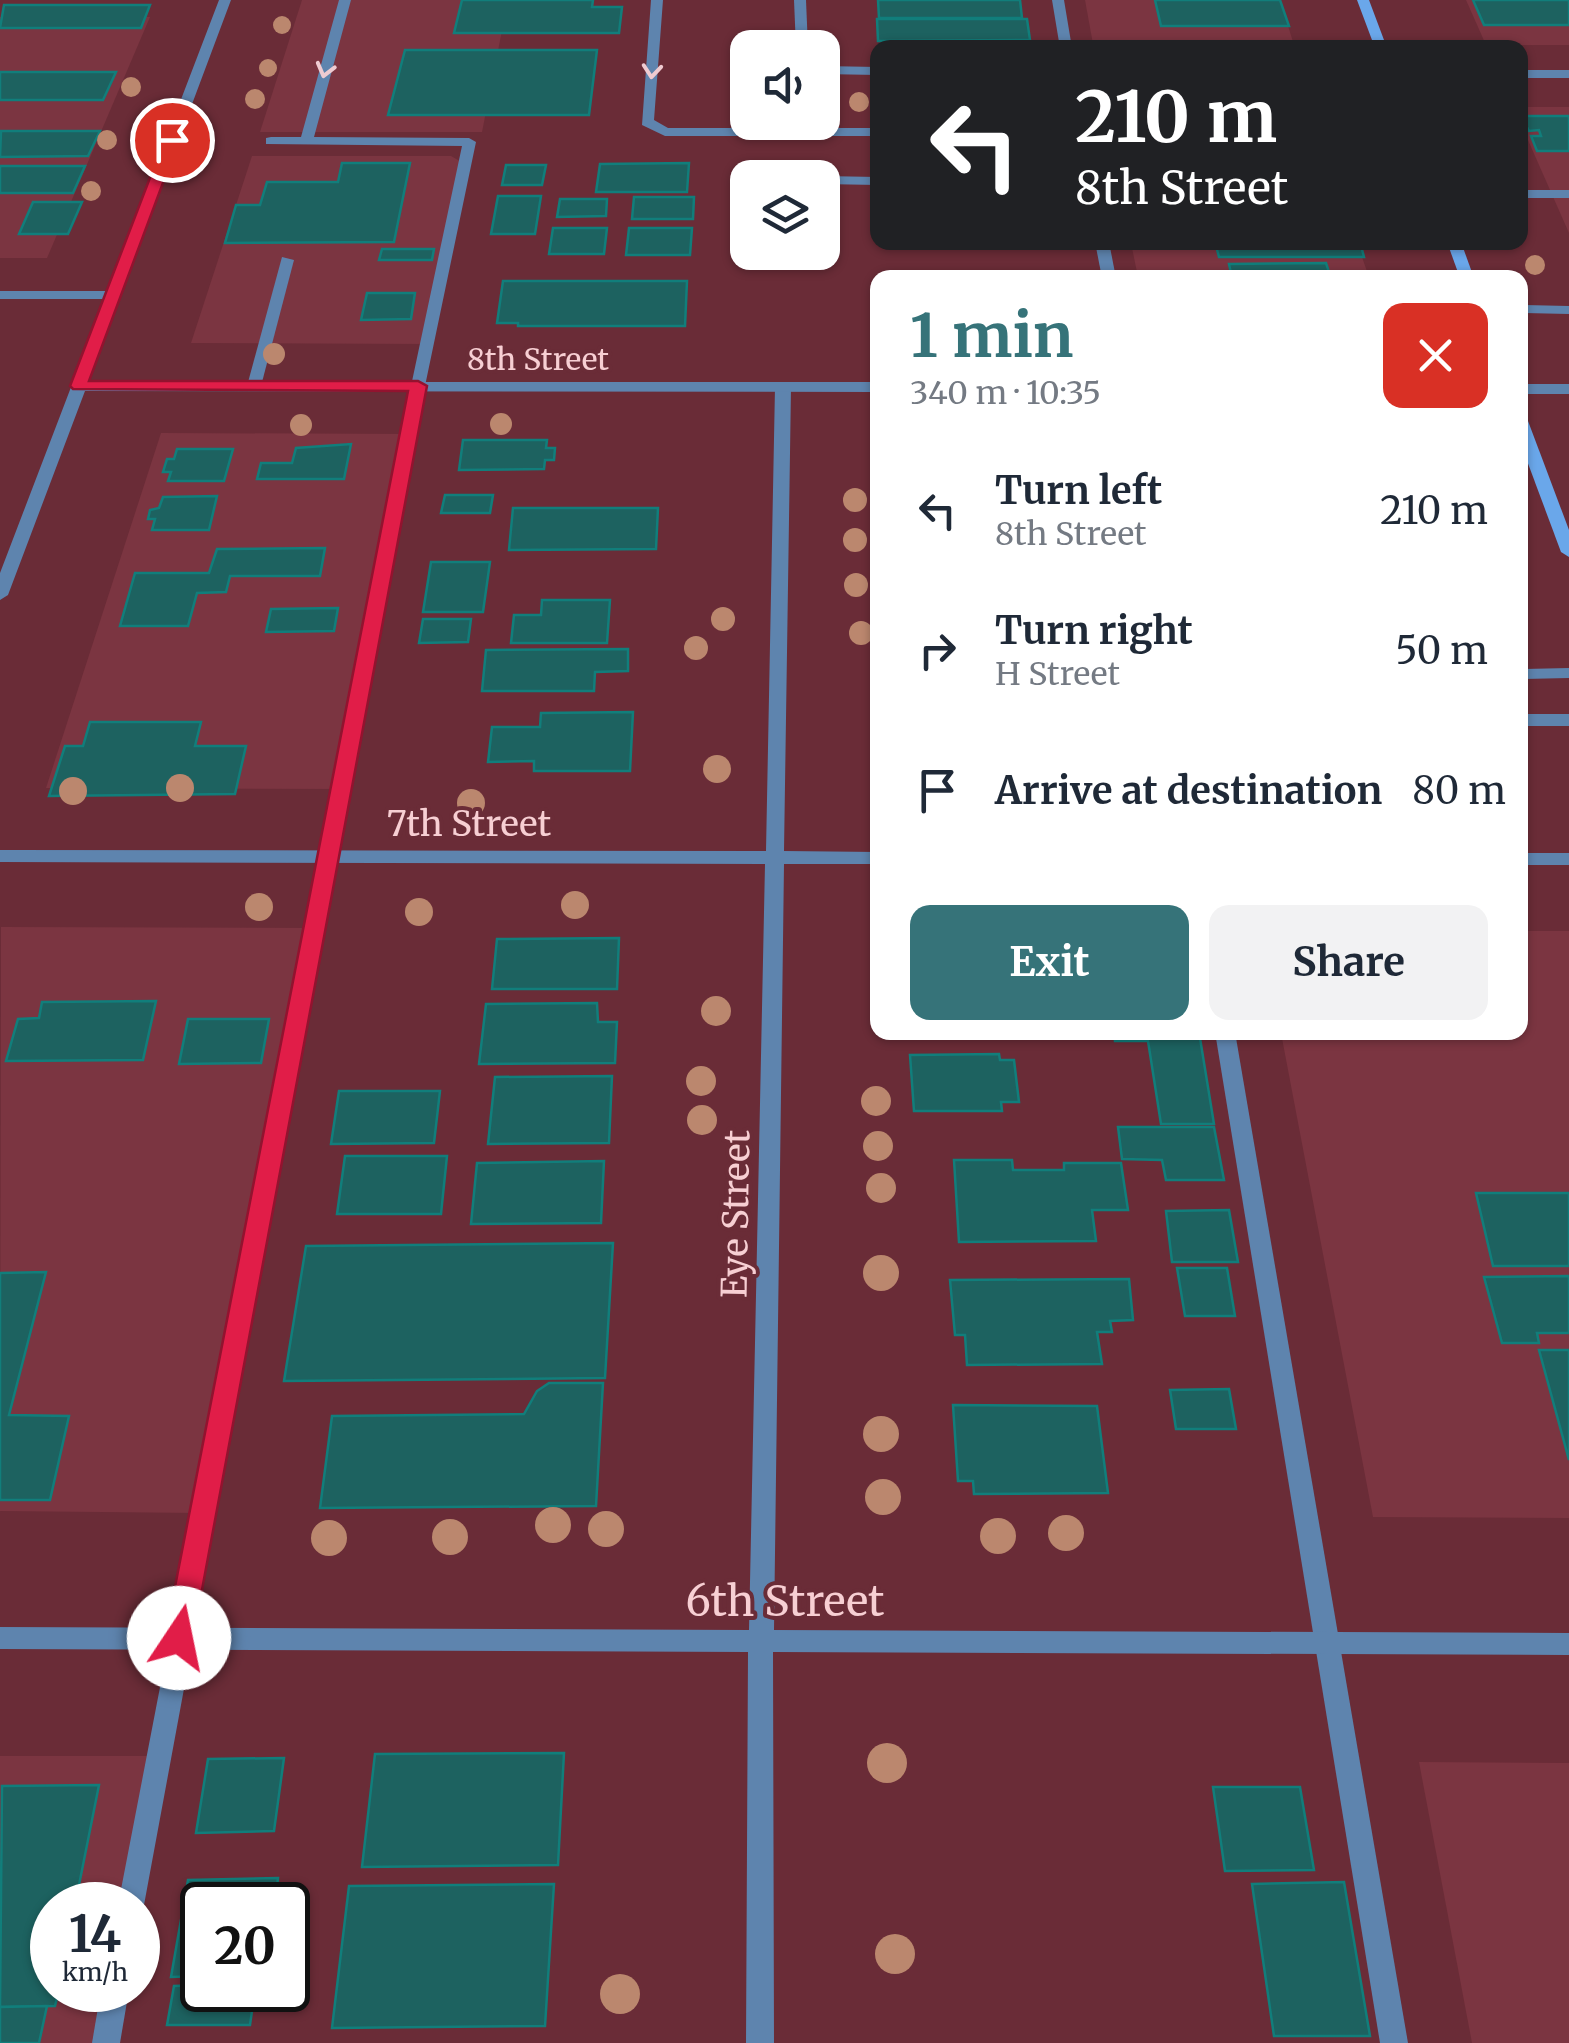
<!DOCTYPE html>
<html lang="en">
<head>
<meta charset="utf-8">
<style>
	:root { --surface:#fff; --page:#f2f2f3; --text:#1f2937; --muted:#747a83; --accent:#367379 }
	body { margin:0; font-family:Merriweather,serif; background:var(--page); color:var(--text); height:100vh; display:flex; flex-direction:column; font-size:38px; white-space:nowrap }
	* { box-sizing:border-box; margin:0 }
	p { font-size:32px; color:var(--muted) }
	.icon { flex:none; width:55px; height:55px; fill:none; stroke:currentColor; stroke-width:2; stroke-linecap:round; stroke-linejoin:round }
	.map { position:relative; flex:1; overflow:hidden }
	.sheet { position:absolute; left:870px; top:270px; width:658px; height:770px; display:flex; flex-direction:column; background:var(--surface); border-radius:20px; box-shadow:0 2px 8px #0004 }
	.sheet>* { flex:none }
	.banner { position:absolute; left:870px; top:40px; width:658px; height:210px; border-radius:20px; box-shadow:0 2px 8px #0004; background:#202124; color:#fff; overflow:hidden }
	.tools { position:absolute; left:730px; top:30px; display:grid; gap:20px }
	.tools a { display:grid; place-items:center; width:110px; height:110px; border-radius:20px; background:var(--surface); box-shadow:0 2px 8px #0004; font-size:50px }
	.speed { position:absolute; left:30px; top:1882px; display:flex; gap:20px; font-size:50px; font-weight:700; text-align:center }
	.speed>* { display:grid; place-content:center; width:130px; height:130px; border-radius:50%; background:var(--surface); box-shadow:0 2px 8px #0004; line-height:1 }
	.speed small { font-size:25px; font-weight:400 }
	.speed .limit { border:5px solid #111; border-radius:15px; background:#fff; color:#111 }
	.pin { position:absolute; display:grid; place-items:center; width:85px; height:85px; color:#fff; margin:-42px; border:5px solid #fff; border-radius:50%; box-shadow:0 2px 10px #0007 }
	.me { position:absolute; width:110px; margin:-55px; rotate:11deg; stroke-linejoin:round; filter:drop-shadow(0 0 8px #0008) }
	.turn { display:flex; align-items:center; gap:35px; height:210px; padding:0 40px; font-size:45px }
	.turn .icon { width:130px; height:130px; stroke-width:2.5 }
	.turn b { display:block; font-size:70px; line-height:85px }
	.round { display:grid; place-items:center; flex:none; width:105px; height:105px; border-radius:20px; background:var(--page) }
	.headline { display:flex; align-items:center; justify-content:space-between; height:170px; padding:0 40px }
	h1 { font-size:60px; font-weight:700; line-height:75px; color:var(--accent) }
	.action { display:flex; gap:20px; margin-top:auto; padding:20px 40px }
	.action a { flex:1; height:115px; border-radius:20px; background:var(--accent); color:#fff; font-size:40px; font-weight:700; line-height:115px; text-align:center }
	.action a+a { background:var(--page); color:var(--text) }
	ul { padding:0; list-style:none }
	li { display:flex; align-items:center; gap:30px; height:140px; padding:0 40px }
	li div { flex:1 }
	li b { display:block; font-size:38px }
	li em { font-style:normal }
	.map>svg:first-child { display:block }
	.built { fill:#7b3541 }
	.building { fill:#1d6260; stroke:#117e7b; stroke-width:2.5 }
	.lines { fill:none; stroke-linecap:round; stroke-linejoin:round }
	.service { fill:#5e84ae; fill-rule:evenodd }
	.minor { fill:#5e84ae; fill-rule:evenodd }
	.tertiary { fill:#5e84ae; fill-rule:evenodd }
	.secondary { fill:#6aa7ea; fill-rule:evenodd }
	.tree { fill:#bb876e }
	.oneway { stroke:#efcbd1 }
	.route { fill:#e11d48; stroke:#92132f; stroke-width:2.5 }
	.labels { text-anchor:middle; dominant-baseline:central; stroke-width:8; stroke-linejoin:round; paint-order:stroke }
	.far-street-label { font-size:30px; fill:#f7cfd3; stroke:#6a2c37 }
	.street-label { font-size:35px; fill:#f7cfd3; stroke:#6a2c37 }
	.near-street-label { font-size:42px; fill:#f7cfd3; stroke:#6a2c37 }
</style>
</head>
<body>
<div class="map">
<svg width="1569" height="2043" viewBox="0 0 1569 2043">
	<rect width="100%" height="100%" fill="#6a2c37"/>
	<!-- built -->
	<g class="built">
		<path d="M302 0H508L482 132H260Z"/>
		<path d="M1085 0H1280L1294 45 1093 44Z"/>
		<path d="M1466 0H1569V45H1486Z"/>
		<path d="M0 17H150L47 258H0Z"/>
		<path d="M1520 107H1569V233L1520 122Z"/>
		<path d="M252 156H451L465 164 430 344 191 343Z"/>
		<path d="M1131 243H1357L1369 277H1138Z"/>
		<path d="M161 433 412 434 343 789 46 788Z"/>
		<path d="M1 927 315 928 200 1513 0 1511Z"/>
		<path d="M1520 931H1569V1518L1373 1517 1281 1033 1520 1032Z"/>
		<path d="M0 1756H152L123 1905H52V1990H106L96 2043H0Z"/>
		<path d="M1419 1762 1569 1763V2043H1472Z"/>
	</g>
	<!-- building -->
	<g class="building">
		<path d="M462 0H593L592 7H622L619 33H454Z"/>
		<path d="M878 0H1020L1022 18H879Z"/>
		<path d="M1155 0H1280L1289 26H1161Z"/>
		<path d="M1473 0H1569V25H1484Z"/>
		<path d="M4 5H150L141 28H0Z"/>
		<path d="M877 19H1027L1030 40 878 41Z"/>
		<path d="M405 50H597L589 115H388Z"/>
		<path d="M0 72H116L103 100H0Z"/>
		<path d="M1521 116H1569V151H1537L1531 136H1541L1539 130 1529 131Z"/>
		<path d="M100 131 88 156 0 157 1 131Z"/>
		<path d="M342 163H410L394 242 225 243 236 205H260L267 182H338Z"/>
		<path d="M689 163 687 192H596L600 164Z"/>
		<path d="M506 165H546L542 185H502Z"/>
		<path d="M0 166H85L73 193H0Z"/>
		<path d="M498 196H541L535 234H491Z"/>
		<path d="M634 197H694L693 219H632Z"/>
		<path d="M560 199H607L606 216 557 217Z"/>
		<path d="M33 202H82L68 234H19Z"/>
		<path d="M553 228H607L604 254H549Z"/>
		<path d="M629 228H692L690 255H626Z"/>
		<path d="M1215 242H1360L1364 257H1219Z"/>
		<path d="M382 249H434L432 260H379Z"/>
		<path d="M1326 263 1331 278H1232L1229 264Z"/>
		<path d="M503 281H687L685 326H518V323H497Z"/>
		<path d="M367 293H415L411 319 361 320Z"/>
		<path d="M463 440H547L546 448H555L554 460H545L544 469 459 470Z"/>
		<path d="M351 444 344 479H257L261 463H292L296 448Z"/>
		<path d="M177 449H233L224 481H168L171 472H163L167 459H174Z"/>
		<path d="M445 495H493L490 513H441Z"/>
		<path d="M217 496 209 530H152L155 519H148L150 510 159 508 163 497Z"/>
		<path d="M513 508H658L656 549 509 550Z"/>
		<path d="M325 548 320 576H230L226 592 197 593 188 626H120L135 573H209L217 549Z"/>
		<path d="M431 562H490L483 612H423Z"/>
		<path d="M542 600H610L607 643H511L514 615H541Z"/>
		<path d="M338 608 334 631 266 632 271 609Z"/>
		<path d="M423 619H471L468 642 419 643Z"/>
		<path d="M628 649V671L595 672 594 691H482L486 650Z"/>
		<path d="M633 712 630 771H534V761L488 762 492 727H540L541 713Z"/>
		<path d="M90 722H201L195 746H246L235 794 49 796 65 746H83Z"/>
		<path d="M619 938 617 989H492L497 939Z"/>
		<path d="M156 1001 143 1060 6 1061 18 1019 39 1018 42 1002Z"/>
		<path d="M597 1003 598 1022H617L615 1063 479 1064 486 1004Z"/>
		<path d="M188 1019H269L261 1063 179 1064Z"/>
		<path d="M1114 1032H1199L1214 1124H1161L1148 1041H1115Z"/>
		<path d="M999 1054 1000 1060H1014L1019 1102H1001L1002 1111H914L910 1055Z"/>
		<path d="M612 1076 609 1143 488 1144 495 1077Z"/>
		<path d="M339 1091H440L434 1143 331 1144Z"/>
		<path d="M1118 1127H1214L1224 1180H1166L1162 1160 1122 1159Z"/>
		<path d="M345 1156H447L441 1214H337Z"/>
		<path d="M954 1160H1012L1013 1170H1064V1163H1121L1128 1210H1092L1096 1241 959 1242Z"/>
		<path d="M604 1161 601 1223 471 1224 477 1163Z"/>
		<path d="M1476 1193H1569V1266H1493Z"/>
		<path d="M1229 1210 1238 1262H1172L1166 1211Z"/>
		<path d="M613 1243 605 1378 284 1381 306 1246Z"/>
		<path d="M1177 1268H1227L1235 1316H1185Z"/>
		<path d="M46 1272 9 1415 69 1416 50 1500H0V1273Z"/>
		<path d="M1569 1276V1333H1537L1539 1343H1502L1484 1277Z"/>
		<path d="M1129 1279 1133 1320 1110 1321 1112 1332H1097L1102 1364 967 1365 965 1335H955L950 1280Z"/>
		<path d="M1539 1350H1569V1460Z"/>
		<path d="M549 1383H603L596 1506 320 1508 332 1416 524 1414 537 1391Z"/>
		<path d="M1229 1389 1236 1429H1176L1170 1390Z"/>
		<path d="M953 1405 1097 1406 1108 1493 974 1494 973 1481H958Z"/>
		<path d="M564 1753 558 1865 362 1867 375 1754Z"/>
		<path d="M284 1758 274 1831 196 1833 208 1759Z"/>
		<path d="M99 1785 75 1905H52V1990H59L55 2006 0 2007 2 1786Z"/>
		<path d="M1213 1787H1300L1314 1870 1225 1871Z"/>
		<path d="M278 1878 275 1905H202V1976L171 1977 188 1880Z"/>
		<path d="M1344 1882 1370 2036H1274L1252 1884Z"/>
		<path d="M554 1884 545 2026 332 2028 349 1886Z"/>
		<path d="M202 1985V1990H255L250 2025H167L174 1986Z"/>
		<path d="M47 2006 39 2043H0V2007Z"/>
	</g>
	<g class="lines">
		<!-- service -->
		<g class="service">
			<path d="M339 0H351L314 137 469 138 476 142 425 386 144 1905 138 1915V1905H118L411 386 462 146 266 144V138L271 137H301Z"/>
			<path d="M651 0H663L654 120 668 128H878V136H665L642 125Z"/>
			<path d="M1052 0H1064L1072 48H1060Z"/>
			<path d="M822 176 878 177V185L822 184V178H817Z"/>
			<rect x="1520" y="190" width="49" height="8"/>
			<path d="M1095 242H1109L1116 278H1102Z"/>
			<path d="M754 252H768L766 266H756Z"/>
			<path d="M282 257 294 260 261 386 254 390 247 386Z"/>
			<path d="M1520 305 1569 306V314L1520 313Z"/>
			<path d="M1569 668V678L1520 679V669Z"/>
			<rect x="1520" y="714" width="49" height="12"/>
			<path d="M1215 1032H1235L1408 2043H1380Z"/>
			<path d="M101 1990H129L120 2043H92Z"/>
		</g>
		<!-- minor -->
		<g class="minor">
			<path d="M794 0H806L808 48H796Z"/>
			<path d="M822 66 878 67V75L822 74Z"/>
			<rect x="1520" y="70" width="49" height="8"/>
			<path d="M0 291H113L120 295 113 299H0Z"/>
			<path d="M783 382 791 387 784 851 878 852V864H784L774 1630 1569 1633V1655L773 1652 774 2043H746L748 1652 0 1649V1627L749 1630 765 864 0 862V850L766 851 775 387Z"/>
			<rect x="1520" y="384" width="49" height="10"/>
			<rect x="1520" y="853" width="49" height="12"/>
		</g>
		<!-- tertiary -->
		<path class="tertiary" d="M219 0H231L88 382H878V392L85 391 8 595 0 600V573Z"/>
		<!-- secondary -->
		<g class="secondary">
			<path d="M1357 0H1369L1387 48H1375Z"/>
			<path d="M1447 242H1461L1474 278H1460Z"/>
			<path d="M1520 416 1528 421 1569 530V557L1561 552 1520 442Z"/>
		</g>
	</g>
	<!-- trees -->
	<g class="tree">
		<circle cx="282" cy="25" r="9"/>
		<circle cx="268" cy="68" r="9"/>
		<circle cx="131" cy="87" r="10"/>
		<circle cx="255" cy="99" r="10"/>
		<circle cx="859" cy="102" r="10"/>
		<circle cx="107" cy="140" r="10"/>
		<circle cx="91" cy="191" r="10"/>
		<circle cx="1535" cy="265" r="10"/>
		<circle cx="274" cy="354" r="11"/>
		<circle cx="501" cy="424" r="11"/>
		<circle cx="301" cy="425" r="11"/>
		<circle cx="855" cy="500" r="12"/>
		<circle cx="855" cy="540" r="12"/>
		<circle cx="856" cy="585" r="12"/>
		<circle cx="723" cy="619" r="12"/>
		<circle cx="861" cy="633" r="12"/>
		<circle cx="696" cy="648" r="12"/>
		<circle cx="717" cy="769" r="14"/>
		<circle cx="180" cy="788" r="14"/>
		<circle cx="73" cy="791" r="14"/>
		<circle cx="471" cy="803" r="14"/>
		<circle cx="575" cy="905" r="14"/>
		<circle cx="259" cy="907" r="14"/>
		<circle cx="419" cy="912" r="14"/>
		<circle cx="716" cy="1011" r="15"/>
		<circle cx="701" cy="1081" r="15"/>
		<circle cx="876" cy="1101" r="15"/>
		<circle cx="702" cy="1120" r="15"/>
		<circle cx="878" cy="1146" r="15"/>
		<circle cx="881" cy="1188" r="15"/>
		<circle cx="881" cy="1273" r="18"/>
		<circle cx="881" cy="1434" r="18"/>
		<circle cx="883" cy="1497" r="18"/>
		<circle cx="553" cy="1525" r="18"/>
		<circle cx="606" cy="1529" r="18"/>
		<circle cx="1066" cy="1533" r="18"/>
		<circle cx="998" cy="1536" r="18"/>
		<circle cx="450" cy="1537" r="18"/>
		<circle cx="329" cy="1538" r="18"/>
		<circle cx="887" cy="1763" r="20"/>
		<circle cx="895" cy="1954" r="20"/>
		<circle cx="620" cy="1994" r="20"/>
	</g>
	<!-- one-way arrows -->
	<defs><path id="oneway-chevron" d="M-2-3.5L2.5 0L-2 3.5" fill="none" stroke-width="1.6" stroke-linecap="round" stroke-linejoin="round" transform="scale(2.5)"/></defs>
	<g class="oneway">
		<use href="#oneway-chevron" transform="translate(325 70) rotate(105)"/>
		<use href="#oneway-chevron" transform="translate(652 71) rotate(95)"/>
	</g>
	<!-- route -->
	<path class="route" d="M166 136 179 140 89 381H418L427 386 193 1638 189 1647 179 1651 169 1647 165 1638 408 391 73 389 70 386Z"/>
	<g class="labels">
		<!-- far-street labels -->
		<g class="far-street-label">
			<text x="538" y="359">8th Street</text>
		</g>
		<!-- street labels -->
		<g class="street-label">
			<text x="469" y="824">7th Street</text>
			<text transform="translate(736 1214) rotate(-89)">Eye Street</text>
		</g>
		<!-- near-street labels -->
		<g class="near-street-label">
			<text x="785" y="1601">6th Street</text>
		</g>
	</g>
</svg>
<div class="tools">
<a><svg class="icon" aria-label="sound" viewBox="0 0 24 24"><path d="M4 9h4l5-4v14l-5-4H4zM17 9q2 3 0 6"/></svg></a>
<a><svg class="icon" aria-label="layers" viewBox="0 0 24 24"><path d="M12 4l9 5-9 5-9-5zM3 14l9 5 9-5"/></svg></a>
</div>
<div class="speed"><div>14<small>km/h</small></div><div class="limit">20</div></div>
<div class="pin" style="left:172px;top:140px;background:#d93025"><svg class="icon" aria-label="arrive" viewBox="0 0 24 24"><path d="M6 21V4h12l-3 4 3 4H6"/></svg></div>
<svg class="me" style="left:179px;top:1638px" viewBox="-20 -20 40 40"><circle r="19" fill="#fff"/><path d="M0-13L10 11 0 6-10 11z" fill="#e11d48"/></svg>
<div class="banner">
<div class="turn"><svg class="icon" aria-label="left" viewBox="0 0 24 24"><path d="M17 20v-9H6M10 6l-5 5 5 5"/></svg><div><b>210 m</b>8th Street</div></div>
</div>
<section class="sheet">
<div class="headline"><div><h1>1 min</h1><p>340 m · 10:35</p></div><a class="round" style="background:#d93025;color:#fff"><svg class="icon" aria-label="close" viewBox="0 0 24 24"><path d="M6 6l12 12M18 6L6 18"/></svg></a></div>
<ul>
<li><svg class="icon" aria-label="left" viewBox="0 0 24 24"><path d="M17 20v-9H6M10 6l-5 5 5 5"/></svg><div><b>Turn left</b><p>8th Street</p></div><em>210 m</em></li>
<li><svg class="icon" aria-label="right" viewBox="0 0 24 24"><path d="M7 20v-9h11M14 6l5 5-5 5"/></svg><div><b>Turn right</b><p>H Street</p></div><em>50 m</em></li>
<li><svg class="icon" aria-label="arrive" viewBox="0 0 24 24"><path d="M6 21V4h12l-3 4 3 4H6"/></svg><div><b>Arrive at destination</b></div><em>80 m</em></li>
</ul>
<div class="action"><a>Exit</a><a>Share</a></div>
</section>
</div>
</body>
</html>
